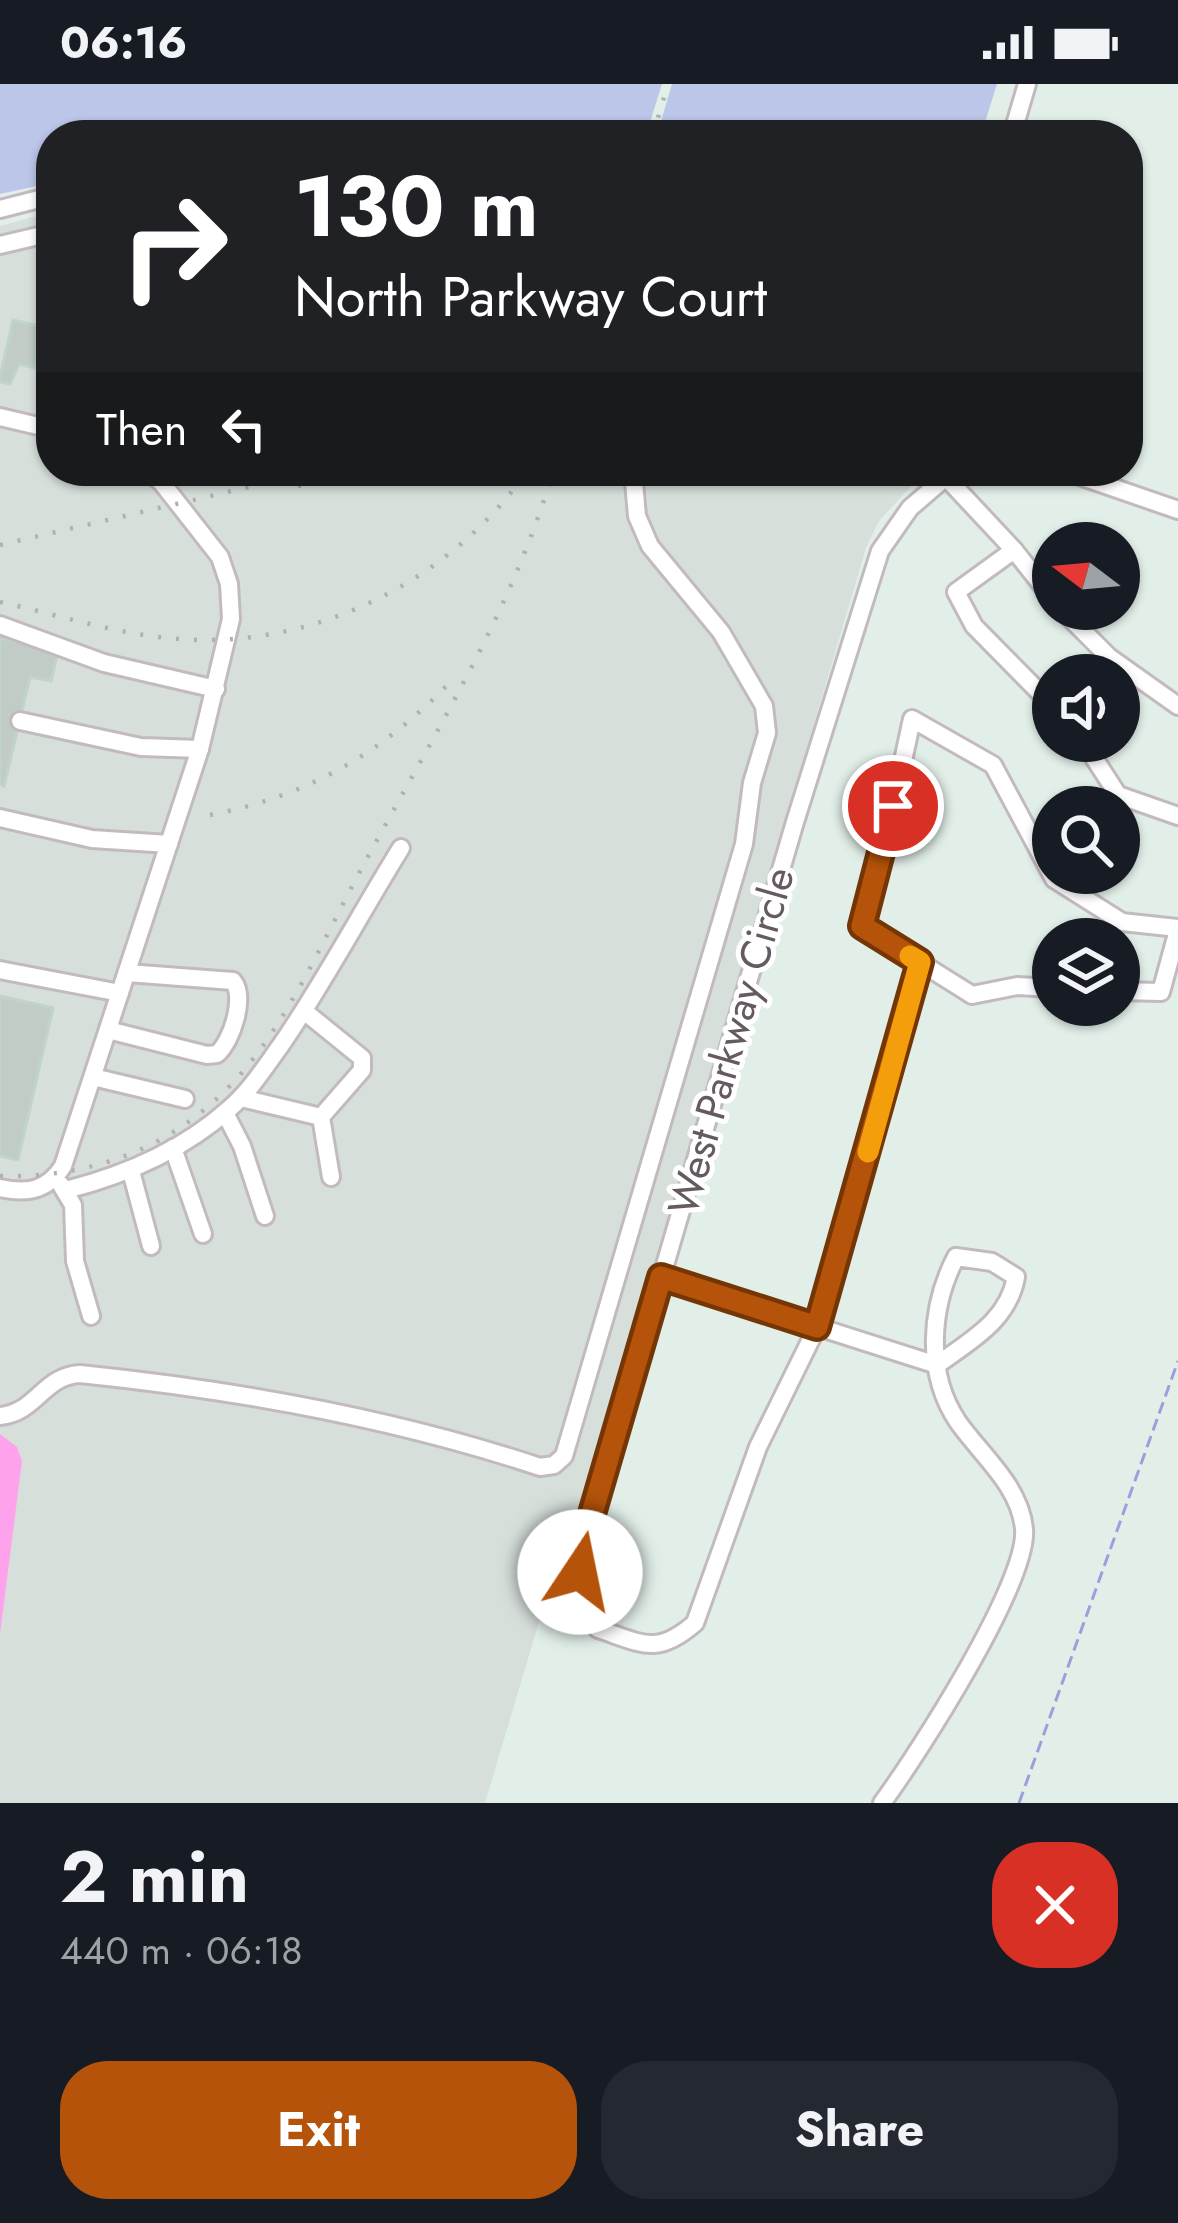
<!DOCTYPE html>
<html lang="en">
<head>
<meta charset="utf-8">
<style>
	:root { --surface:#171b24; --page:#242831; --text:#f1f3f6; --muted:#9ea1a6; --accent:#b45309 }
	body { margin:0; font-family:Jost,sans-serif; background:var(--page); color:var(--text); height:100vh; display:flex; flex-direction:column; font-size:45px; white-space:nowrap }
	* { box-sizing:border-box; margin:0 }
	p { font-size:39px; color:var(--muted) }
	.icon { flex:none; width:66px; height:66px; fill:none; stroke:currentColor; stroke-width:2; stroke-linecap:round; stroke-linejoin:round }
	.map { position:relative; height:1719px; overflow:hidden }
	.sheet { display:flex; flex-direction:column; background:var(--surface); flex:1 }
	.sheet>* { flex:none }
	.banner { position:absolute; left:36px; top:36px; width:1107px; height:366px; border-radius:48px; box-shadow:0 3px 9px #0004; background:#202124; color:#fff; overflow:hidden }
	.needle { width:78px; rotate:286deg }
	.tools { position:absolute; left:1032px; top:438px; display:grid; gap:24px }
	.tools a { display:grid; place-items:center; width:108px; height:108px; border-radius:50%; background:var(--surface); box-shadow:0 3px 9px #0004; font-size:60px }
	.pin { position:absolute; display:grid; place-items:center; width:102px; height:102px; color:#fff; margin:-51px; border:6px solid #fff; border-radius:50%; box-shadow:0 3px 12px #0007 }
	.me { position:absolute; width:132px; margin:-66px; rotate:11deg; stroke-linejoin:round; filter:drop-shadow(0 0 9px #0008) }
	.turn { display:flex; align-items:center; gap:42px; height:252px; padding:0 60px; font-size:54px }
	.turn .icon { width:156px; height:156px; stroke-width:2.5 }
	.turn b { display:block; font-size:84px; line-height:102px }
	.then { display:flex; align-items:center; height:114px; padding:0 60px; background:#0003; gap:24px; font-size:45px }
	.round { display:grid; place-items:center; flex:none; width:126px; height:126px; border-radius:48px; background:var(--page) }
	.summary { display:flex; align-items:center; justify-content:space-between; height:204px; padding:0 60px }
	h1 { font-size:72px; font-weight:700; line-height:90px }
	.cta { display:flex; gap:24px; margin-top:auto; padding:24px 60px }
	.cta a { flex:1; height:138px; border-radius:48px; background:var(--accent); color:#fff; font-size:48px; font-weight:700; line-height:138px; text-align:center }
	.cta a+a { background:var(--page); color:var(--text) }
	.status { display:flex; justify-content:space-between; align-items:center; height:84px; padding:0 60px; background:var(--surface); direction:ltr }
	.status svg { height:33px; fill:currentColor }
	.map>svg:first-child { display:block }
	.industrial { fill:#d7dfdb }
	.green { fill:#bcc6e9 }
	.water { fill:#ffa2ec }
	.building { fill:#c1ccc6; stroke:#c0d4c9; stroke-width:3 }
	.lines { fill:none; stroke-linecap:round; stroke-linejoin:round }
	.minor-casing { stroke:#c3babf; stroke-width:22 }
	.path { stroke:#9f9edc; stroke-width:3; stroke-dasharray:12 6; stroke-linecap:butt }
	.minor { stroke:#fff; stroke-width:16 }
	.rail { stroke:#b2b0b1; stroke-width:4.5; stroke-dasharray:3 15; stroke-linecap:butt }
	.route-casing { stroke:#753606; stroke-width:30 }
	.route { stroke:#b45309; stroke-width:21 }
	.slow { stroke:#f59e0b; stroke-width:21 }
	.labels { text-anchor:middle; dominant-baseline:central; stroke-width:10; stroke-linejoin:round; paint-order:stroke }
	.street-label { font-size:42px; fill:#655a61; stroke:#fff }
</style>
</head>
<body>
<div class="status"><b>06:16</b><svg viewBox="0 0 49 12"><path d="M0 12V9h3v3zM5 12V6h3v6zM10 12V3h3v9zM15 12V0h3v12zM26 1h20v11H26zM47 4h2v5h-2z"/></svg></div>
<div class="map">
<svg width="1178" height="1719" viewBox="0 0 1178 1719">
	<rect width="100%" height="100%" fill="#e2efe9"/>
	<!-- industrial -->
	<path class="industrial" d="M51 128V387H920L915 398 879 437 866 464 548 1539 539 1538 485 1719H0V142Z"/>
	<!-- green -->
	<g class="green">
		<path d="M0 0H662L646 51H51V99L0 110Z"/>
		<path d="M672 0H997L981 51H657Z"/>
	</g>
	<!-- water -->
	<path class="water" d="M0 1350 17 1363 22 1377 0 1550Z"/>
	<!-- building -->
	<g class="building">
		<path d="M13 236 51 245V288L19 280 10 300 0 298V293Z"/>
		<path d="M0 554 58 567 51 597 30 593 4 702 0 700Z"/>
		<path d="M0 912 53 924 18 1076 0 1072Z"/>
	</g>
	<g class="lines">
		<!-- minor casing -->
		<g class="minor-casing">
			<g id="minor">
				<path d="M1012 51 1027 0"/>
				<path d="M0 125 51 112"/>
				<path d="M0 161 51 149"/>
				<path d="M0 333 51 345"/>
				<path d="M1065 387 1178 426"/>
				<path d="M941 388 1014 466 1053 515"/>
				<path d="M1014 466 956 508 974 542 1053 622"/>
				<path d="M1061 525 1109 573 1178 622"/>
				<path d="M0 541 104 579 216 605"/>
				<path d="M20 637 141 663 200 665"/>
				<path d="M1083 657 1118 711 1178 732"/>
				<path d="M0 734 92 755 169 760"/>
				<path d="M920 879 817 1243 758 1363 695 1539C657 1572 643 1560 598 1545L580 1488 589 1440 795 738 880 467 910 424 946 393"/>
				<path d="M0 886 120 909"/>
				<path d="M1053 904 1017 902 972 911 862 842 884 765 912 635 993 681 1054 795 1122 838 1178 844"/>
				<path d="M1119 907 1161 908 1178 846"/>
				<path d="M304 927 362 974V986L321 1033 331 1093"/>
				<path d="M108 946 207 971 217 970C232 957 246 913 233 897L127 889"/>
				<path d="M93 993 185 1015"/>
				<path d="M241 1014 321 1033"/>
				<path d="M225 1029 242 1062 265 1132"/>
				<path d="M173 1064 203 1150"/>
				<path d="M131 1087 151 1162"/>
				<path d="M61 1101 73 1121 75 1177 91 1232"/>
				<path d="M0 1104C27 1110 47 1107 63 1082L200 665 231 535 229 500 220 473 162 399 148 387"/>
				<path d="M66 1106C125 1091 182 1067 229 1025 250 1007 265 983 281 961 325 897 360 830 401 764"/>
				<path d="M661 1193 937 1281"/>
				<path d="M0 1332C36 1329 43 1292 80 1290 236 1306 390 1333 540 1383L554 1381 564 1372 744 760 752 699 767 649 764 622 721 548 650 462 637 432 633 387"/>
				<path d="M882 1719C916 1673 1029 1498 1024 1445 1020 1402 982 1372 958 1338 925 1289 930 1223 956 1173L992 1178 1016 1193C1008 1237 971 1256 937 1281"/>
			</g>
		</g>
		<!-- path -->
		<path class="path" d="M1019 1719 1178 1277"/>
		<!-- minor -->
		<use href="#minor" class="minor"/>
		<!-- rail -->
		<g class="rail">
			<path d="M653 51 668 0"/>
			<path d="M298 402 342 394"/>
			<path d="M0 461 318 387"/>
			<path d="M0 518C59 531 119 551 179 555 314 565 450 498 527 387"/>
			<path d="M210 731C308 712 383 669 451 597"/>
			<path d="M0 1092C78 1094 152 1072 211 1020 281 959 319 862 363 782 432 653 512 528 553 387"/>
		</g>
	</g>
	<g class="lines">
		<!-- route casing -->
		<g class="route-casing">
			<path id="route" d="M580 1488 589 1440 661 1193 817 1243 920 878 862 842 893 722"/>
		</g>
		<!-- route -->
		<use href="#route" class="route"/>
		<!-- slow -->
		<path class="slow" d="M868 1068 920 878 910 872"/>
	</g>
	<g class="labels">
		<!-- street labels -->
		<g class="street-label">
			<text transform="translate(731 957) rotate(-74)">West Parkway Circle</text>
		</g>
	</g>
</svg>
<div class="tools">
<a><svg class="needle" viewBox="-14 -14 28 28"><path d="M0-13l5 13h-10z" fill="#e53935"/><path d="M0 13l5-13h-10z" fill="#9ea1a6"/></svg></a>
<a><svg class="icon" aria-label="sound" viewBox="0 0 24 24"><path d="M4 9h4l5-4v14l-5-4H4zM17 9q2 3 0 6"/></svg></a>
<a><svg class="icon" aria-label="search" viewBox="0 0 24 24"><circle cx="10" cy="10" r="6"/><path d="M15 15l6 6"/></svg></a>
<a><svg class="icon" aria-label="layers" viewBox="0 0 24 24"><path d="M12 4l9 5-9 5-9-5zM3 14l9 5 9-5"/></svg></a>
</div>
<div class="pin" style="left:893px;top:722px;background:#d93025"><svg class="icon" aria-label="arrive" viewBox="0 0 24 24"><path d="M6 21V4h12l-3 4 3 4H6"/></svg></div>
<svg class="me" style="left:580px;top:1488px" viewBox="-20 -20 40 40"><circle r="19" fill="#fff"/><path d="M0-13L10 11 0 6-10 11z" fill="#b45309"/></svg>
<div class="banner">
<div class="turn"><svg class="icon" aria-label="right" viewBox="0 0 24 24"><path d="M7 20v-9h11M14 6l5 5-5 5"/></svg><div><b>130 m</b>North Parkway Court</div></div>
<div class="then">Then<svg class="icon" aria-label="left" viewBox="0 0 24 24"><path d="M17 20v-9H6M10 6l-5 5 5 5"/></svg></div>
</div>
</div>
<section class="sheet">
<div class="summary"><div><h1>2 min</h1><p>440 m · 06:18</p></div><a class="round" style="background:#d93025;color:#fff"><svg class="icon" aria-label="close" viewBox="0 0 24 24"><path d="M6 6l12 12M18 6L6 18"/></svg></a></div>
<div class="cta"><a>Exit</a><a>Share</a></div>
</section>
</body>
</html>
